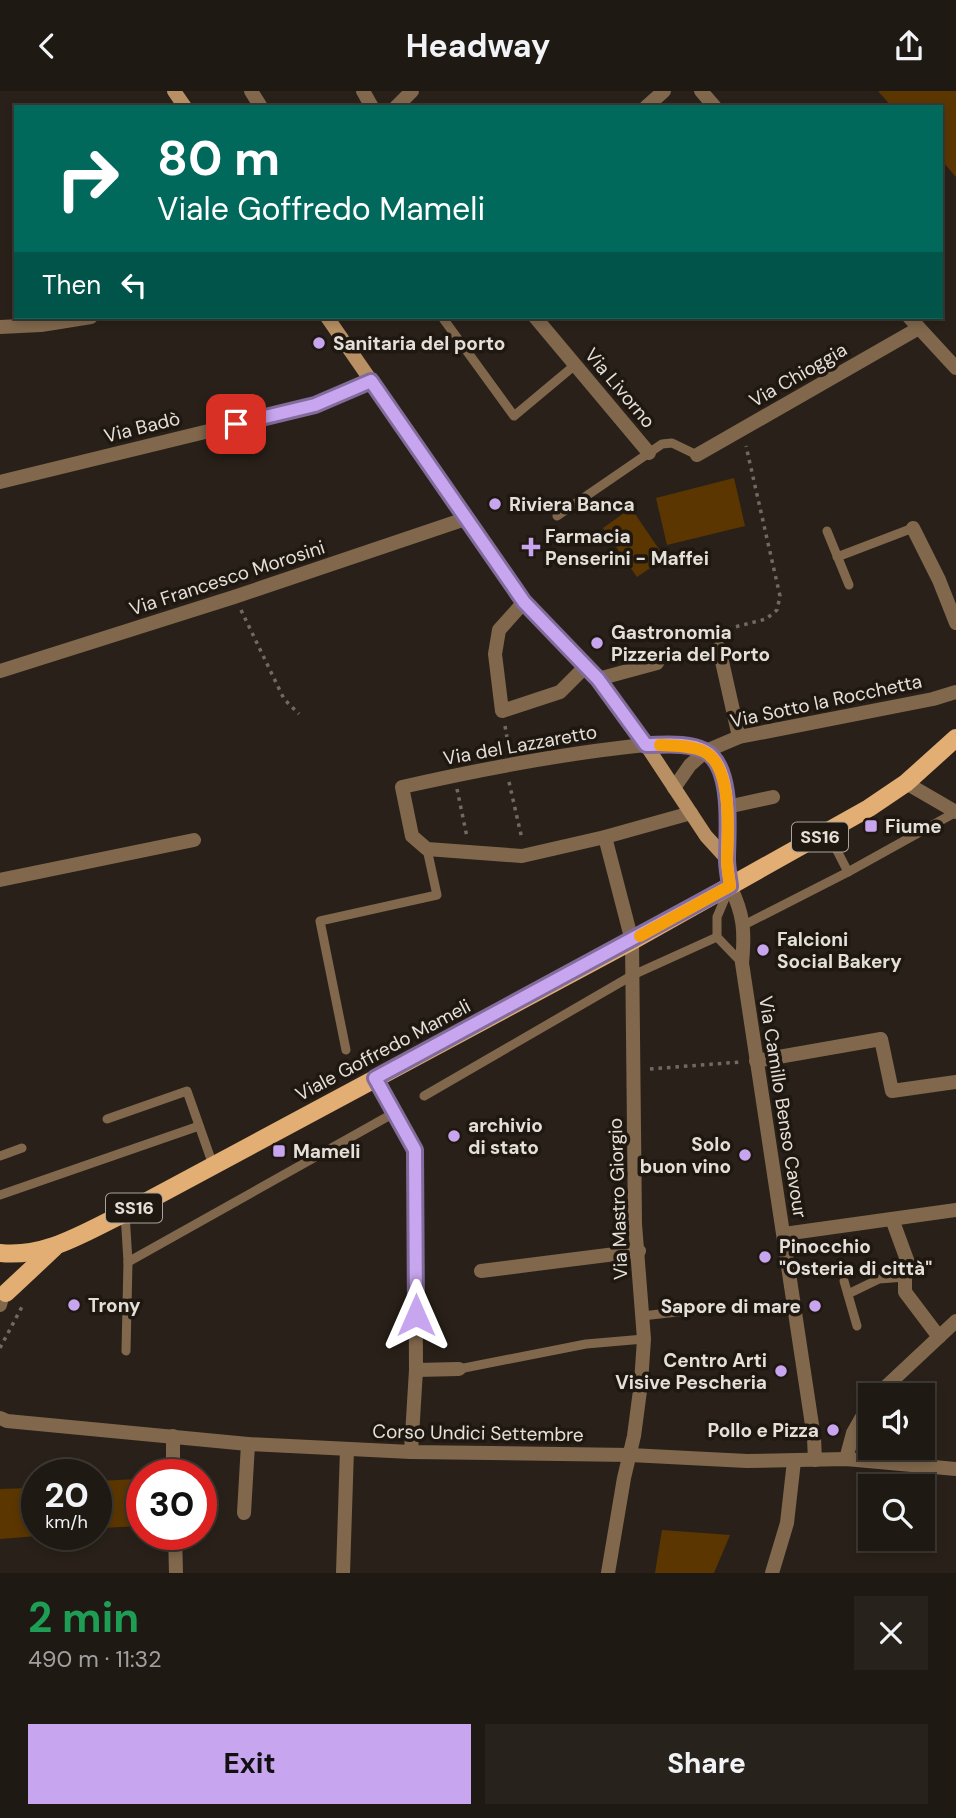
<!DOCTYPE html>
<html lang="en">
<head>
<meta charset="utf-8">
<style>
	:root { --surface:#1f1913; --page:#27221c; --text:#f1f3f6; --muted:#a1a0a0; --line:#3c3833; --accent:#c8a6ef }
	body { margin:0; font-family:"DM Sans",sans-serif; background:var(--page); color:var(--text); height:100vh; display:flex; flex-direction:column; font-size:26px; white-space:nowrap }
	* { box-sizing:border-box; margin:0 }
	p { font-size:23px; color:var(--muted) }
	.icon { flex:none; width:38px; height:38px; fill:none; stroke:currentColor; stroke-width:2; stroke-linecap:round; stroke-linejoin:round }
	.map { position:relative; height:1482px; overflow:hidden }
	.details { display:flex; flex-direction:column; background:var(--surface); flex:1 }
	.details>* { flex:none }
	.guide { position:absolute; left:14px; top:14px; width:929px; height:214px; border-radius:0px; box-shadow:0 4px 10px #0003,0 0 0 2px var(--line); background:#00695c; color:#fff; overflow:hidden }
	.buttons { position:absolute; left:858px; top:1292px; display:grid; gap:14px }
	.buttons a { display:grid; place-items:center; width:77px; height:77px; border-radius:0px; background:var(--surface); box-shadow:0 4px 10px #0003,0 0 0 2px var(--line); font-size:35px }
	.speed { position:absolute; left:21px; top:1368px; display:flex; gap:14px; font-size:35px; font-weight:700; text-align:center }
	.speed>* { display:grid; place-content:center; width:91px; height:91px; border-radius:50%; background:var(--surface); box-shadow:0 4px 10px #0003,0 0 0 2px var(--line); line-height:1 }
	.speed small { font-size:18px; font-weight:400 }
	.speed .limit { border:10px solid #d22; background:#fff; color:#111 }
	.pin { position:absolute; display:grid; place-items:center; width:60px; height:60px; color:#fff; margin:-30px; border-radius:14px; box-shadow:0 4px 10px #0006 }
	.me { position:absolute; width:77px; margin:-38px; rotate:0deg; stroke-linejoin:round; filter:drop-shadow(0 0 5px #0008) }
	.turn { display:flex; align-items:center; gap:24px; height:147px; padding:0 28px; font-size:32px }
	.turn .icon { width:91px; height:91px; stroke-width:2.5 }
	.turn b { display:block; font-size:49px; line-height:60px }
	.then { display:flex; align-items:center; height:66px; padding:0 28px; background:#0003; gap:14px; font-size:26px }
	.round { display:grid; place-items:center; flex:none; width:74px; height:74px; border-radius:0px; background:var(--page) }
	.head { display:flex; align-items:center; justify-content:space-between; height:119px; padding:0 28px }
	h1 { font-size:42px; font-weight:700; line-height:52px; color:#1e9e55 }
	.cta { display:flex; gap:14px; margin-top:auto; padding:14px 28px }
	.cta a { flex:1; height:80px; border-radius:0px; background:var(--accent); color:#111; font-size:28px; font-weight:700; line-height:80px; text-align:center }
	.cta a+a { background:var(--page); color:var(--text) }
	header { display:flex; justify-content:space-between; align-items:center; height:91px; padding:0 28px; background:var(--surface); font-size:32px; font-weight:700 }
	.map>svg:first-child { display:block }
	.green { fill:#5b3600 }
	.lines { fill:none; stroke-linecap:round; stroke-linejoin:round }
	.path { stroke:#716a63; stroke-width:3.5; stroke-dasharray:3.5 5; stroke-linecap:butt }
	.lane { stroke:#81684d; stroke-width:9 }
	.street { stroke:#81684d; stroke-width:14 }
	.secondary { stroke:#b89063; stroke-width:14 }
	.primary { stroke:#e2ae74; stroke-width:18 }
	.route-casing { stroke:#826c9b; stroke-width:18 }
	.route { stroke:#c8a6ef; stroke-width:12 }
	.slow { stroke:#f59e0b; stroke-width:12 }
	.poi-dot { fill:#c8a6ef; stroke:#1f1810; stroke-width:2.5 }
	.labels { text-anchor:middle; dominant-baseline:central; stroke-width:7; stroke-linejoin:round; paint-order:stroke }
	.shield { fill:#1f1810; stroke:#aaa39d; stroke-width:2 }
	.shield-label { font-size:18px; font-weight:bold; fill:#e5dfda }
	.poi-label { font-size:19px; font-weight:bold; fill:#e5dfda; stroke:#1f1810; text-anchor:start }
	.street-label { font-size:19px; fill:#e5dfda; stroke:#1f1810 }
</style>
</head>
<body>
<header><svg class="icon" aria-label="back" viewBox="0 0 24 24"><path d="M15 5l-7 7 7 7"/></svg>Headway<svg class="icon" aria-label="share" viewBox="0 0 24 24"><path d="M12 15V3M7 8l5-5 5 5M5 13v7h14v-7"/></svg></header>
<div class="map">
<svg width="956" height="1482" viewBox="0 0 956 1482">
	<rect width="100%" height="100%" fill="#292119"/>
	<!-- green -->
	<g class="green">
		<path d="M878 0H956V86L942 70V16H892Z"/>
		<path d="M734 387 745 435 667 454 656 407Z"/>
		<path d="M631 417 665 467 637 486 603 437Z"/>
		<path d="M137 1388 140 1435 102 1437 98 1390Z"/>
		<path d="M30 1397 37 1445 0 1448V1398Z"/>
		<path d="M662 1439 730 1444 714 1482H655Z"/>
	</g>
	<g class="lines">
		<!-- path -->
		<g class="path">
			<path d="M241 519 284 608 299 623"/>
			<path d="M721 542 723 539 766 528 777 519 780 505 746 355"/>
			<path d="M672 566 702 559"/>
			<path d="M505 635 509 658"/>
			<path d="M509 691 522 748"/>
			<path d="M457 698 467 746"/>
			<path d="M650 978 740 971"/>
			<path d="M0 1257 24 1212"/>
		</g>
		<!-- lane -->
		<g class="lane">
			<path d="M442 226 514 325 575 274"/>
			<path d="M557 425 662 353 672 352 697 364"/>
			<path d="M827 440 849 494"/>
			<path d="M837 466 913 437"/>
			<path d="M828 742 848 781"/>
			<path d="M729 798 717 826V846L742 872"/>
			<path d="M744 834 848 781 956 721"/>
			<path d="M346 959 320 830 437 804 427 758"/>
			<path d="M424 1005 633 884 717 846"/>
			<path d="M107 1028 187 1000 213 1074"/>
			<path d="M0 1065 22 1057"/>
			<path d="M0 1104 199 1035"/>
			<path d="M125 1122 128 1171 126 1260"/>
			<path d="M128 1171 394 1022"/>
			<path d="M844 1190 857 1235"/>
			<path d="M848 1203 879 1188 905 1186"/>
			<path d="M642 1225 704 1218"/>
			<path d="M459 1278 586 1253 644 1248"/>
		</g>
		<!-- street -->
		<g class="street">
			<path d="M251 0 261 16"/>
			<path d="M363 0 372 16"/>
			<path d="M701 0 715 16"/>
			<path d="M396 16 412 0"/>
			<path d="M646 16 664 0"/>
			<path d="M535 226 649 362"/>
			<path d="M909 226 956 277"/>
			<path d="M0 236 41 234 91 226"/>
			<path d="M697 364 919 237"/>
			<path d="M0 391 315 314 371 290"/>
			<path d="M913 437 939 489 956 532"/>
			<path d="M524 511 499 539 495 563 502 620 560 601 586 575"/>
			<path d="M719 557 739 646"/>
			<path d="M0 580 234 506 465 428"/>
			<path d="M598 588 657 572"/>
			<path d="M646 654C564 662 482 678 402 696L412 745 427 758 522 765 605 746 691 722"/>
			<path d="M906 692 956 721"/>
			<path d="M674 697 690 674 706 660 739 646 933 608 956 601"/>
			<path d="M727 716 773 706"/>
			<path d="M605 746 632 850 635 1133 644 1248 641 1292 634 1345 624 1387 608 1482"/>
			<path d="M0 789 194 749"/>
			<path d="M730 795C744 824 745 840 742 872L814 1347 815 1369"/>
			<path d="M756 970 881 948 892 1000 956 991"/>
			<path d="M375 987 415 1059 416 1279 459 1278"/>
			<path d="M892 1128 910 1177 905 1186V1201L939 1246"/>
			<path d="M784 1143 956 1119"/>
			<path d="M481 1180 639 1160"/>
			<path d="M0 1214 1 1210"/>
			<path d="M877 1304 956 1230"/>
			<path d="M0 1327 7 1330 248 1353 411 1361 630 1364 747 1370 846 1368 956 1378"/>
			<path d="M173 1345V1384"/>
			<path d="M411 1361 416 1279"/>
			<path d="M846 1368 853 1342 870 1312"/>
			<path d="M244 1422 248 1353"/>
			<path d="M175 1444 176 1482"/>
			<path d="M343 1482 347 1358"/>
			<path d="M772 1482 787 1432 794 1370"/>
		</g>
		<!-- secondary -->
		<g class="secondary">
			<path d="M174 0 185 16"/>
			<path d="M327 226 524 511 598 588 646 654 706 745 727 768"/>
			<path d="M646 654C664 654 688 651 705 660 734 676 727 741 727 768 727 777 729 786 730 795"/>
		</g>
		<!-- primary -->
		<g class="primary">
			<path d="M0 1162C46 1167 85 1141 125 1122L632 850 869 717 906 692 956 647"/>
			<path d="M6 1202 54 1157"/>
		</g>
	</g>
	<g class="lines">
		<!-- route casing -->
		<g class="route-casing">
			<path id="route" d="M236 333 315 314 371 290 524 511 598 588 646 654C664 654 688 651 705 660 734 676 727 741 727 768 727 777 729 786 730 795L375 987 415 1059 416 1224"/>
		</g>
		<!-- route -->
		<use href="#route" class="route"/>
		<!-- slow -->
		<path class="slow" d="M640 845 730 795C729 786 727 777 727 768 728 741 733 673 703 660 690 654 674 655 660 654"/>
	</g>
	<!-- markers -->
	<g class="poi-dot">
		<circle cx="319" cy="252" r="7"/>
		<circle cx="495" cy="413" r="7"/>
		<path d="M527.5 445.5h7v7h7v7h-7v7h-7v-7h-7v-7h7z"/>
		<circle cx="597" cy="552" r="7"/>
		<rect x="864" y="728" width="14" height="14" rx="3.5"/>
		<circle cx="763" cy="859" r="7"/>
		<circle cx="454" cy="1045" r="7"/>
		<rect x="272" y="1053" width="14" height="14" rx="3.5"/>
		<circle cx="745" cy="1064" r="7"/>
		<circle cx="765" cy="1166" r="7"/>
		<circle cx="74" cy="1214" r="7"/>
		<circle cx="815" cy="1215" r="7"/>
		<circle cx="781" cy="1280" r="7"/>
		<circle cx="833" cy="1339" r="7"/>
	</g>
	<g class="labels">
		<!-- shield labels -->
		<g class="shield">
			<rect x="792" y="731.5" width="56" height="29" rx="5"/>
			<rect x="106" y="1102.5" width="56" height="29" rx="5"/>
		</g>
		<g class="shield-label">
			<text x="820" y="746">SS16</text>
			<text x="134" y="1117">SS16</text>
		</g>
		<!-- poi labels -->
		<g class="poi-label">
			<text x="333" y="252">Sanitaria del porto</text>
			<text x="509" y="413">Riviera Banca</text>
			<text x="545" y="445">Farmacia<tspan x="545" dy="22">Penserini - Maffei</tspan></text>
			<text x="611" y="541">Gastronomia<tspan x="611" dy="22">Pizzeria del Porto</tspan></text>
			<text x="885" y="735">Fiume</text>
			<text x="777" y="848">Falcioni<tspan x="777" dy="22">Social Bakery</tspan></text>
			<text x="468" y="1034">archivio<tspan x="468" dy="22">di stato</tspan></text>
			<text x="731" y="1053" text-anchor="end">Solo<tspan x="731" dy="22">buon vino</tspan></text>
			<text x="293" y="1060">Mameli</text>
			<text x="779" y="1155">Pinocchio<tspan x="779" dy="22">"Osteria di città"</tspan></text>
			<text x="88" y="1214">Trony</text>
			<text x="801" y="1215" text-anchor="end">Sapore di mare</text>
			<text x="767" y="1269" text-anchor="end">Centro Arti<tspan x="767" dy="22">Visive Pescheria</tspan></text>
			<text x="819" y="1339" text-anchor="end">Pollo e Pizza</text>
		</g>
		<!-- street labels -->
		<g class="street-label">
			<text transform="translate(798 284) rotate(-30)">Via Chioggia</text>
			<text transform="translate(620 297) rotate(50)">Via Livorno</text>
			<text transform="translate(142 336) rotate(-14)">Via Badò</text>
			<text transform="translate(227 487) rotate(-18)">Via Francesco Morosini</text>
			<text transform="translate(826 610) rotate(-12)">Via Sotto la Rocchetta</text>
			<text transform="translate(520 654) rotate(-10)">Via del Lazzaretto</text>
			<text transform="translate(383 959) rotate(-28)">Viale Goffredo Mameli</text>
			<text transform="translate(783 1016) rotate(81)">Via Camillo Benso Cavour</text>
			<text transform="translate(618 1108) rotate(-92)">Via Mastro Giorgio</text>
			<text transform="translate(478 1342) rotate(1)">Corso Undici Settembre</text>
		</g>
	</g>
</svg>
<div class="buttons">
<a><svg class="icon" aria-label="sound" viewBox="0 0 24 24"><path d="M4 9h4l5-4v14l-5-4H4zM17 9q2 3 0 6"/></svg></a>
<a><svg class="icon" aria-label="search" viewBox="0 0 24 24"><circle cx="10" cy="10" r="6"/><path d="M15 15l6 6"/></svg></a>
</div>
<div class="speed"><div>20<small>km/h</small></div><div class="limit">30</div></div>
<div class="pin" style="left:236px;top:333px;background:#d93025"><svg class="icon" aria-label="arrive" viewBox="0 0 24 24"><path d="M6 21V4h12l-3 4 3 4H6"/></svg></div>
<svg class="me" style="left:416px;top:1224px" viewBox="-20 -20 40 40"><path d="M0-17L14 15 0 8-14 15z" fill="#c8a6ef" stroke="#fff" stroke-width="4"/></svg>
<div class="guide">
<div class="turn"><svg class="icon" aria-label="right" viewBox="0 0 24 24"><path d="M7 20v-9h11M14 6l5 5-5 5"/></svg><div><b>80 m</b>Viale Goffredo Mameli</div></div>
<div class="then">Then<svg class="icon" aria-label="left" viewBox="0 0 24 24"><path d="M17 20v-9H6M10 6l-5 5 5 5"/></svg></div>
</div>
</div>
<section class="details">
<div class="head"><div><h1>2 min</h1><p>490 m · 11:32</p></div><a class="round"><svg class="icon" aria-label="close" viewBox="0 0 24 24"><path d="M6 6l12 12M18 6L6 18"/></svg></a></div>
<div class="cta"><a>Exit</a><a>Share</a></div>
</section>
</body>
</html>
